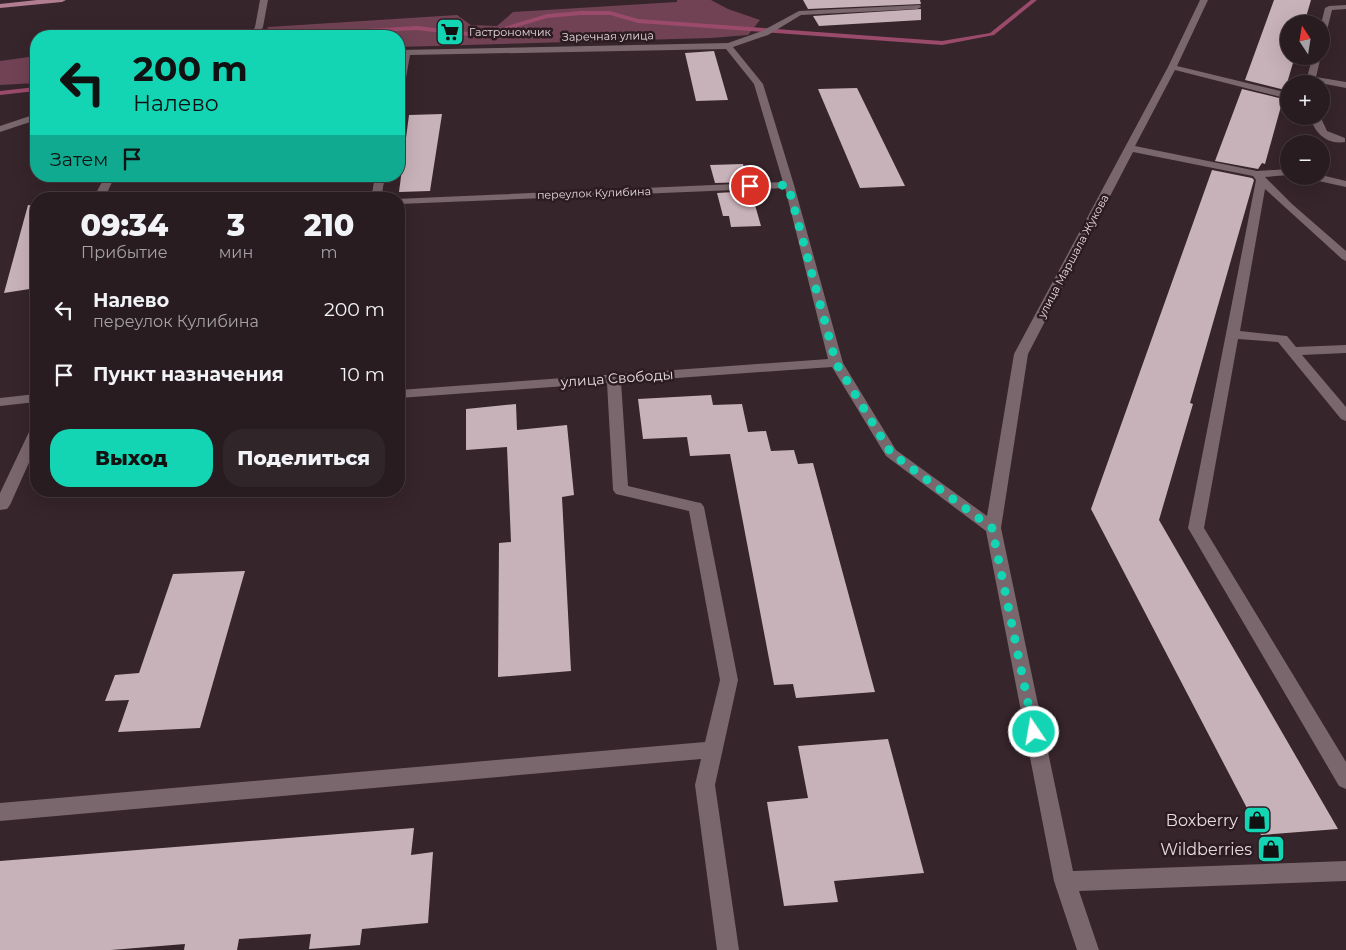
<!DOCTYPE html>
<html lang="ru">
<head>
<meta charset="utf-8">
<style>
	:root { --surface:#281c20; --page:#302529; --text:#f1f3f6; --muted:#a5a1a5; --line:#443a3e; --accent:#13d5b3 }
	body { margin:0; font-family:Montserrat,sans-serif; background:var(--page); color:var(--text); height:100vh; display:flex; flex-direction:column; font-size:19px; white-space:nowrap }
	* { box-sizing:border-box; margin:0 }
	p { font-size:16px; color:var(--muted) }
	.icon { flex:none; width:28px; height:28px; fill:none; stroke:currentColor; stroke-width:2; stroke-linecap:round; stroke-linejoin:round }
	.map { position:relative; flex:1; overflow:hidden }
	.side { position:absolute; left:30px; top:192px; width:375px; height:305px; display:flex; flex-direction:column; background:var(--surface); border-radius:20px; box-shadow:0 5px 20px #0002,0 0 0 1px var(--line) }
	.side>* { flex:none }
	.hud { position:absolute; left:30px; top:30px; width:375px; height:152px; border-radius:20px; box-shadow:0 5px 20px #0002,0 0 0 1px var(--line); background:#13d5b3; color:#111; overflow:hidden }
	.needle { width:32px; rotate:348deg }
	.tools { position:absolute; left:1280px; top:15px; display:grid; gap:10px }
	.tools a { display:grid; place-items:center; width:50px; height:50px; border-radius:50%; background:var(--surface); box-shadow:0 5px 20px #0002,0 0 0 1px var(--line); font-size:25px }
	.pin { position:absolute; display:grid; place-items:center; width:42px; height:42px; color:#fff; margin:-21px; border:2px solid #fff; border-radius:50%; box-shadow:0 1px 5px #0007 }
	.me { position:absolute; width:55px; margin:-28px; rotate:348deg; stroke-linejoin:round; filter:drop-shadow(0 0 4px #0008) }
	.turn { display:flex; align-items:center; gap:18px; height:105px; padding:0 20px; font-size:22px }
	.turn .icon { width:65px; height:65px; stroke-width:2.5 }
	.turn b { display:block; font-size:35px; line-height:42px }
	.then { display:flex; align-items:center; height:48px; padding:0 20px; background:#0003; gap:10px; font-size:19px }
	.eta { display:flex; justify-content:space-evenly; align-items:center; height:85px; text-align:center }
	.eta b { font-size:30px; font-weight:800; line-height:35px }
	.cta { display:flex; gap:10px; margin-top:auto; padding:10px 20px }
	.cta a { flex:1; height:58px; border-radius:20px; background:var(--accent); color:#111; font-size:20px; font-weight:800; line-height:58px; text-align:center }
	.cta a+a { background:var(--page); color:var(--text) }
	ul { padding:0; list-style:none }
	li { display:flex; align-items:center; gap:15px; height:65px; padding:0 20px }
	li div { flex:1 }
	li b { display:block; font-size:19px }
	li em { font-style:normal }
	.map>svg:first-child { display:block }
	.green { fill:#704254 }
	.lines { fill:none; stroke-linecap:round; stroke-linejoin:round }
	.stream { fill:#9a4a6b; fill-rule:evenodd }
	.building { fill:#c8b2ba }
	.minor { fill:#7a666d; fill-rule:evenodd }
	.major { fill:#b17d90; fill-rule:evenodd }
	.route { stroke:#13d5b3; stroke-width:9; stroke-dasharray:0 16.2 }
	.labels { text-anchor:middle; dominant-baseline:central; stroke-width:5; stroke-linejoin:round; paint-order:stroke }
	.far-poi-label { font-size:11px; fill:#e6dbde; stroke:#2c1c22; text-anchor:start }
	.far-street-label { font-size:11px; fill:#e6dbde; stroke:#2c1c22 }
	.street-label { font-size:14px; fill:#e6dbde; stroke:#2c1c22 }
	.near-poi-label { font-size:16px; fill:#e6dbde; stroke:#2c1c22; text-anchor:end }
</style>
</head>
<body>
<div class="map">
<svg width="1346" height="950" viewBox="0 0 1346 950">
	<rect width="100%" height="100%" fill="#36252b"/>
	<!-- green -->
	<g class="green">
		<path d="M677 0H711L728 9 760 20 748 35 711 38 399 47V36H264L268 27 457 15 471 25 497 26 513 12 677 2Z"/>
		<path d="M36 56V83L0 85V61Z"/>
	</g>
	<g class="lines">
		<!-- stream -->
		<g class="stream">
			<path d="M1031 0H1037L994 35 942 45 638 23 610 15H581L547 18 494 34 468 36 417 30 299 36H270L273 34 417 26 468 32 494 30 547 14 581 11H610L638 19 942 41 990 33Z"/>
			<path d="M36 87V91L0 95V91Z"/>
		</g>
	</g>
	<!-- building -->
	<g class="building">
		<path d="M803 0H920L921 4 808 9Z"/>
		<path d="M1274 0H1311L1304 24H1289V56H1295L1285 90 1245 80Z"/>
		<path d="M921 9V20L819 26 813 16Z"/>
		<path d="M714 51 728 100 696 101 685 53Z"/>
		<path d="M857 88 905 186 860 188 818 89Z"/>
		<path d="M1242 89 1283 99 1265 164 1262 163 1258 169 1215 161Z"/>
		<path d="M442 114 430 191 399 192 409 115Z"/>
		<path d="M743 164 748 182 715 183 710 165Z"/>
		<path d="M1212 170 1252 178 1254 180 1190 403 1193 404 1159 520 1338 829 1261 835 1091 509Z"/>
		<path d="M751 191 761 226 731 227 729 216H723L717 193Z"/>
		<path d="M28 205 36 206V288L4 293Z"/>
		<path d="M711 395 713 405 742 404 748 432 766 431 771 451 794 450 798 464 813 463 875 692 796 698 793 684 774 685 730 454 690 456 687 437 643 439 638 399Z"/>
		<path d="M516 404 517 430 567 425 574 495 562 497 571 671 498 677 499 543 511 542 507 447 466 450V409Z"/>
		<path d="M245 571 200 728 118 732 129 700 105 701 115 675 139 673 173 574Z"/>
		<path d="M888 739 924 873 834 881 838 902 784 906 767 802 808 798 798 746Z"/>
		<path d="M414 828 411 855 433 852 428 923 362 929 360 945 309 949 311 934 239 939 237 950H184L185 944 111 950H0V861Z"/>
	</g>
	<g class="lines">
		<!-- minor -->
		<g class="minor">
			<path d="M260 0H268L263 27 258 36H250L255 27Z"/>
			<path d="M1200 0H1208L1177 66 1289 93V99L1175 70 1135 146 1257 171 1289 169V175L1265 177 1292 204 1346 251V261L1342 259 1265 189 1240 331 1287 336 1296 347 1346 345V353L1302 355 1346 407V421L1341 419 1278 342 1238 339 1204 528 1346 762V789L1339 786 1188 528 1256 180 1253 176 1133 152 1028 354 1001 528 1073 871 1346 861V881L1079 891 1099 950H1077L1054 881 986 531 886 456 832 367 621 382 628 486 696 502 701 503 704 507 738 680 715 785 739 950H717L695 785 701 759 0 821V803L705 742 720 680 689 511 616 494 613 490 607 383 399 398V390L828 359 785 188 399 204V199H395L783 182 754 84 726 49 410 55 404 89 399 92V67L401 56H399V50L728 43 762 31 799 11 920 5 921 7 917 9 801 15 768 35 733 47 763 84 794 185 843 363 896 450 987 516 1014 354 1168 67Z"/>
			<path d="M1346 5V9L1332 10 1325 38 1321 40V24L1325 8 1329 6Z"/>
			<path d="M1313 56H1321L1316 77 1346 82V88L1315 82 1305 84Z"/>
			<path d="M36 114V120L0 132V126Z"/>
			<path d="M1310 116H1320L1327 131 1345 138V142C1327 145 1314 133 1310 116Z"/>
			<path d="M1321 175 1346 181V187L1305 178 1304 176Z"/>
			<path d="M105 176H115L104 199H93Z"/>
			<path d="M375 176H385L381 199H371Z"/>
			<path d="M36 394V402L0 406V398Z"/>
			<path d="M36 427V447L10 505 7 509 0 510V493L29 432 31 429Z"/>
		</g>
		<!-- major -->
		<path class="major" d="M37 0H66L62 2 0 8V4Z"/>
	</g>
	<g class="lines">
		<!-- route -->
		<path class="route" d="M750 186 788 185 836 363 891 453 992 528 1034 732"/>
	</g>
	<!-- icons -->
	<defs>
		<g id="supermarket-square" transform="scale(1.4375)"><rect x="-9" y="-9" width="18" height="18" rx="4" fill="#13d5b3" stroke="#2c1c22"/><path d="M-6-5.5h2.5l.6 2H6L4.5 2H-2.5L-4.4-4H-6ZM-1.5 3.2a1.3 1.3 0 1 0 .1 0ZM3 3.2a1.3 1.3 0 1 0 .1 0Z" fill="#111"/></g>
		<g id="shop-square" transform="scale(1.4375)"><rect x="-9" y="-9" width="18" height="18" rx="4" fill="#13d5b3" stroke="#2c1c22"/><path d="M-5-2.5h2.3a2.7 3.5 0 0 1 5.4 0H5L5.5 6h-11ZM-1.5-2.5h3a1.5 2.3 0 0 0-3 0Z" fill="#111"/></g>
	</defs>
	<g fill-rule="evenodd">
		<use href="#supermarket-square" x="450" y="32"/>
		<use href="#shop-square" x="1257" y="820"/>
		<use href="#shop-square" x="1271" y="849"/>
	</g>
	<g class="labels">
		<!-- far-poi labels -->
		<g class="far-poi-label">
			<text x="469" y="32">Гастрономчик</text>
		</g>
		<!-- far-street labels -->
		<g class="far-street-label">
			<text transform="translate(608 36) rotate(-1)">Заречная улица</text>
			<text transform="translate(594 193) rotate(-2)">переулок Кулибина</text>
			<text transform="translate(1073 256) rotate(-62)">улица Маршала Жукова</text>
		</g>
		<!-- street labels -->
		<g class="street-label">
			<text transform="translate(617 378) rotate(-4)">улица Свободы</text>
		</g>
		<!-- near-poi labels -->
		<g class="near-poi-label">
			<text x="1238" y="820">Boxberry</text>
			<text x="1252" y="849">Wildberries</text>
		</g>
	</g>
</svg>
<div class="tools">
<a><svg class="needle" viewBox="-14 -14 28 28"><path d="M0-13l5 13h-10z" fill="#e53935"/><path d="M0 13l5-13h-10z" fill="#a5a1a5"/></svg></a>
<a>+</a>
<a>−</a>
</div>
<div class="pin" style="left:750px;top:186px;background:#d93025"><svg class="icon" aria-label="arrive" viewBox="0 0 24 24"><path d="M6 21V4h12l-3 4 3 4H6"/></svg></div>
<svg class="me" style="left:1034px;top:732px" viewBox="-20 -20 40 40"><circle r="17" fill="#13d5b3" stroke="#fff" stroke-width="3"/><path d="M0-11L8 9 0 5-8 9z" fill="#fff"/></svg>
<div class="hud">
<div class="turn"><svg class="icon" aria-label="left" viewBox="0 0 24 24"><path d="M17 20v-9H6M10 6l-5 5 5 5"/></svg><div><b>200 m</b>Налево</div></div>
<div class="then">Затем<svg class="icon" aria-label="arrive" viewBox="0 0 24 24"><path d="M6 21V4h12l-3 4 3 4H6"/></svg></div>
</div>
<section class="side">
<div class="eta">
<div><b>09:34</b><p>Прибытие</p></div>
<div><b>3</b><p>мин</p></div>
<div><b>210</b><p>m</p></div>
</div>
<ul>
<li><svg class="icon" aria-label="left" viewBox="0 0 24 24"><path d="M17 20v-9H6M10 6l-5 5 5 5"/></svg><div><b>Налево</b><p>переулок Кулибина</p></div><em>200 m</em></li>
<li><svg class="icon" aria-label="arrive" viewBox="0 0 24 24"><path d="M6 21V4h12l-3 4 3 4H6"/></svg><div><b>Пункт назначения</b></div><em>10 m</em></li>
</ul>
<div class="cta"><a>Выход</a><a>Поделиться</a></div>
</section>
</div>
</body>
</html>
